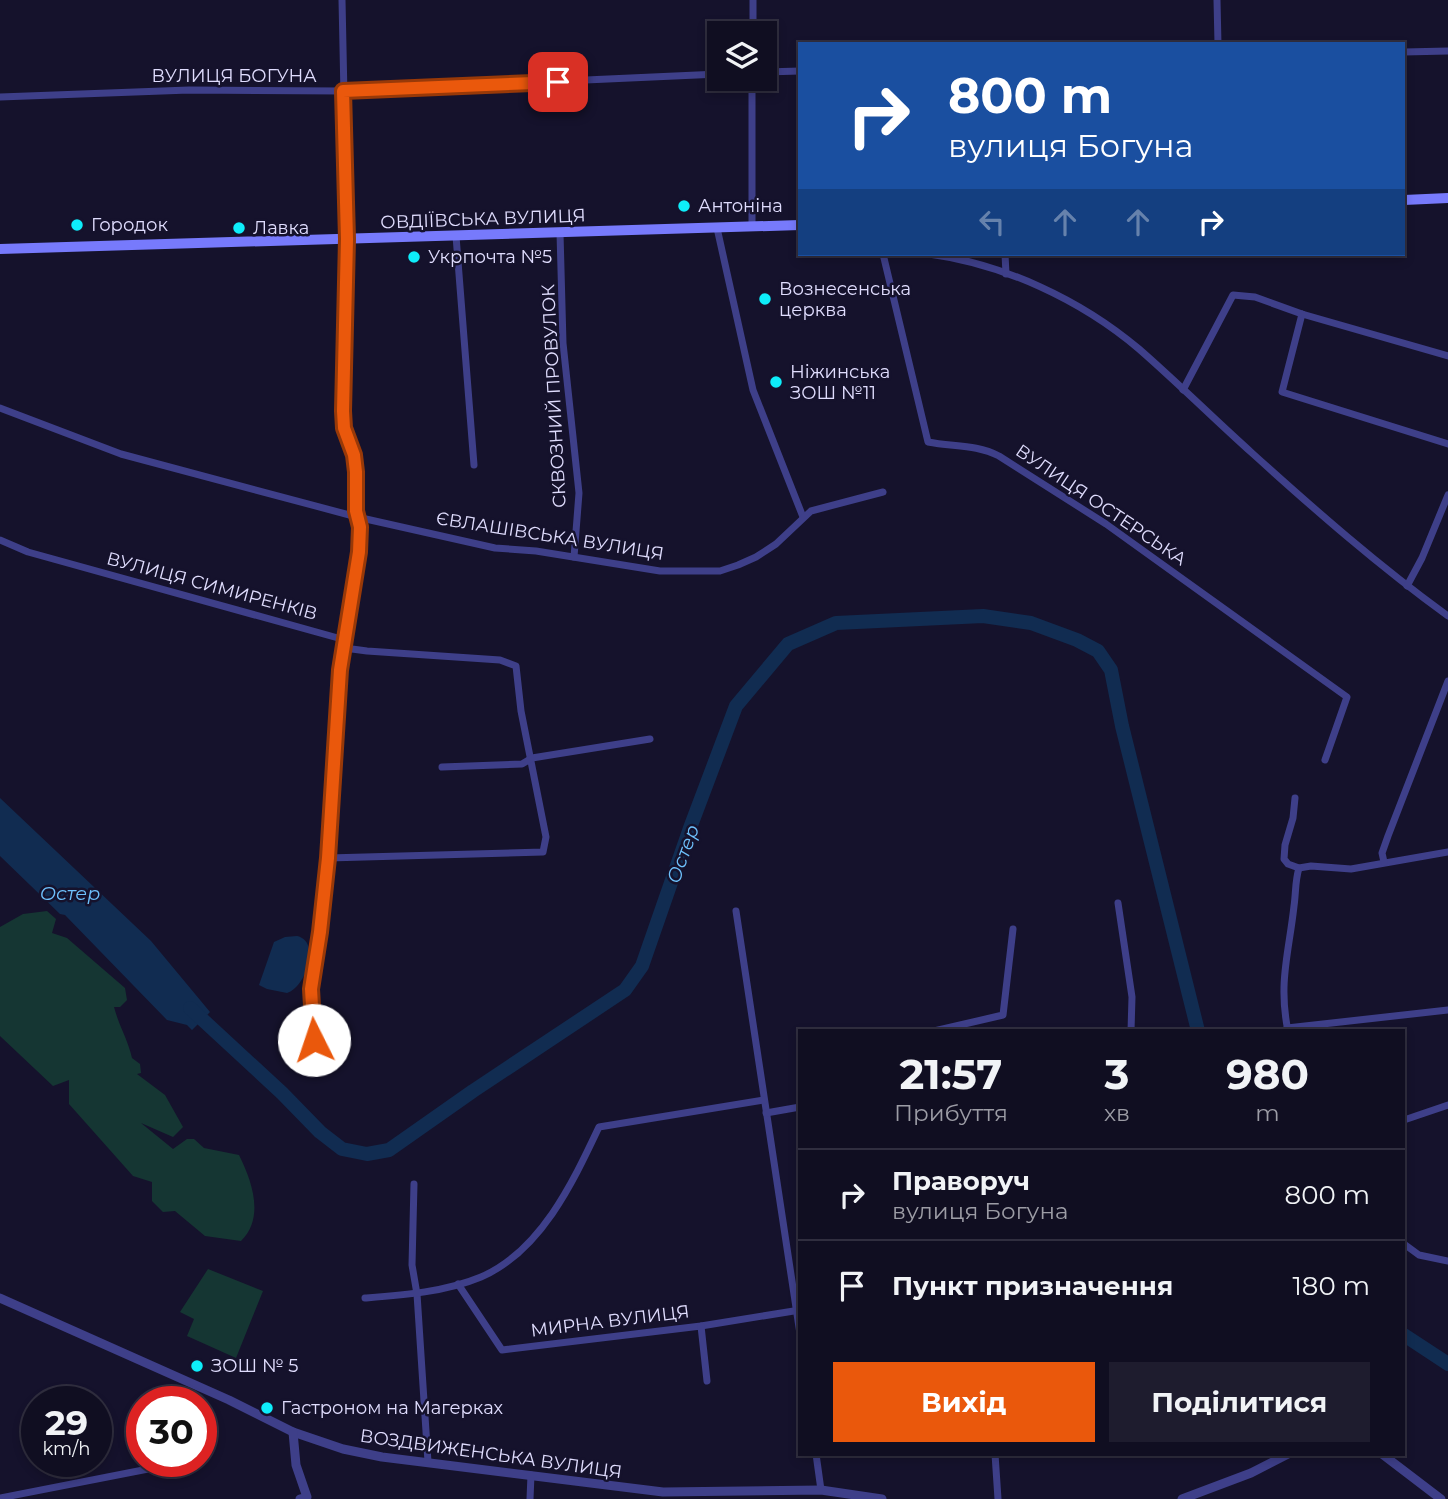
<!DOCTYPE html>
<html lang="uk">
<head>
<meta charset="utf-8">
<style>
	:root { --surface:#100e21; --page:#1e1c2e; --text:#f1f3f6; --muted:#9c9ca5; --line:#302e3f; --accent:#ea580c }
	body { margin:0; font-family:Montserrat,sans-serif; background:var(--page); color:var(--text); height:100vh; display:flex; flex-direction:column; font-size:26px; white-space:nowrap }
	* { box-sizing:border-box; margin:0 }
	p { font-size:23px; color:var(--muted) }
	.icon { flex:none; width:38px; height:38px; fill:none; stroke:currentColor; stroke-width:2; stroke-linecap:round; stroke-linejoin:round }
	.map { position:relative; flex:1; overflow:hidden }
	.panel { position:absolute; left:798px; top:1029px; width:607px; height:427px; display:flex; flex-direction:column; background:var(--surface); border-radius:0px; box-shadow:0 4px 10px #0003,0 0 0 2px var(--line) }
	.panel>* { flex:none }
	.hud { position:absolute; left:798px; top:42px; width:607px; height:214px; border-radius:0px; box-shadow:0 4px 10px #0003,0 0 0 2px var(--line); background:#1a4fa0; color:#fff; overflow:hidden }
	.controls { position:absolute; left:707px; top:21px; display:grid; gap:14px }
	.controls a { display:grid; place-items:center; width:70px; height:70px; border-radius:0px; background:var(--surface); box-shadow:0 4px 10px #0003,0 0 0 2px var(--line); font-size:35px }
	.speed { position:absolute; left:21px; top:1386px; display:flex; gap:14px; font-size:35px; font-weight:700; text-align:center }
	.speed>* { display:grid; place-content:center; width:91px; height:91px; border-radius:50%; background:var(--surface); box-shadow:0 4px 10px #0003,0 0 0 2px var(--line); line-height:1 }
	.speed small { font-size:18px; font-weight:400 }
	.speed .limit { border:10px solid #d22; background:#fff; color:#111 }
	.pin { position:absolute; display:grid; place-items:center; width:60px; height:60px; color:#fff; margin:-30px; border-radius:14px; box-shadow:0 4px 10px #0006 }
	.me { position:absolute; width:77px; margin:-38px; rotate:356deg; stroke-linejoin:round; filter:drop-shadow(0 0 5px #0008) }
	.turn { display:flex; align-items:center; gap:24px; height:147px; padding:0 35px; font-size:32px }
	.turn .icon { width:91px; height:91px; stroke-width:2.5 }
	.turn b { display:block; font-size:49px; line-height:60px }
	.lanes { display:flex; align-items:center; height:66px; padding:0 35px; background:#0003; justify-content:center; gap:35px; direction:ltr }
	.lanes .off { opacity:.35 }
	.eta { display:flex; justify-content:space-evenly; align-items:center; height:119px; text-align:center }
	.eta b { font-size:42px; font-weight:700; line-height:49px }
	.action { display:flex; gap:14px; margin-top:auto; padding:14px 35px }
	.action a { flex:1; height:80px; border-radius:0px; background:var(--accent); color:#fff; font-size:28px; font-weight:700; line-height:80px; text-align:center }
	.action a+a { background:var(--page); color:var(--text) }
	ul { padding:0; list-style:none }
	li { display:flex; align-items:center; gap:21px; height:91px; padding:0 35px; border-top:2px solid var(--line) }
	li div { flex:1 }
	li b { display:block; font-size:26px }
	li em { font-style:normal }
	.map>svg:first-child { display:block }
	.green { fill:#153633 }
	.water { fill:#112c51 }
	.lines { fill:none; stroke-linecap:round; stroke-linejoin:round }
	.river { stroke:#112c51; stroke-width:14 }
	.minor { stroke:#3e3f89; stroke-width:7 }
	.tertiary { stroke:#3e3f89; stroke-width:9 }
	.secondary { stroke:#777afc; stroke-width:10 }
	.route-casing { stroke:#983908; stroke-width:18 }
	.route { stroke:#ea580c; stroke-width:12 }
	.poi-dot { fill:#0eedfa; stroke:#15122c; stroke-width:2.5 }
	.labels { text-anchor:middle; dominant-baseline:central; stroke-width:5; stroke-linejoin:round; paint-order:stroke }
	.street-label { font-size:18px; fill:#e0ddfe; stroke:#15122c }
	.poi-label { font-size:18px; fill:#e0ddfe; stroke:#15122c; text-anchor:start }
	.water-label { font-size:19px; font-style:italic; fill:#6ec1fc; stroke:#15122c }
</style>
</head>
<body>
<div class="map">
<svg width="1448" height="1499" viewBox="0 0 1448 1499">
	<rect width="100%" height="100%" fill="#15122c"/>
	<!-- green -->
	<g class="green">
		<path d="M47 911 56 919 52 933 67 938 125 988 127 1000 120 1007H114C119 1026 128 1040 132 1058L140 1064 141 1073 137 1074 165 1095 183 1127 173 1137 141 1123 173 1149 187 1139H194L204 1148 239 1155C252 1181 265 1218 241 1241L205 1236 175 1211 163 1212 152 1201V1182L133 1176 69 1104V1080L53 1086 0 1036V927L23 914Z"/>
		<path d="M208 1269 263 1291 236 1358 187 1336 194 1319 180 1312Z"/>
	</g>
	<!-- water -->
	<g class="water">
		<path d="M0 798 151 941 210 1012 192 1030 187 1025 167 1020 65 915 60 914 0 856Z"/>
		<path d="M297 936C321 941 306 987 287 993L267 989 259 985 274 942 285 937Z"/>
	</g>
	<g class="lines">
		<!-- river -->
		<g class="river">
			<path d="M190 1008 282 1093 320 1132 342 1149 367 1154 389 1150 473 1091 625 990 642 966 690 828 736 706 788 644 836 623 983 616 1031 623 1077 640 1098 651 1111 670 1122 726 1198 1031"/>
			<path d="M1404 1335 1448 1364"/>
		</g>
		<!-- minor -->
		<g class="minor">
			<path d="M1217 0 1218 44"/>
			<path d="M753 33V0"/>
			<path d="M1404 52 1448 51"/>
			<path d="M765 72 800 71"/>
			<path d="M0 97 189 90 343 91 719 74"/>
			<path d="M752 226V79"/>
			<path d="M717 228 753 390 803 517"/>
			<path d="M560 233 563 343 579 493 574 557"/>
			<path d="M456 236 474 465"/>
			<path d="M883 254 928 442C953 447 976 444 999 456L1106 524 1347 697 1325 760"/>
			<path d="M929 254C1004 264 1081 300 1139 349 1178 383 1214 419 1252 453 1315 510 1379 566 1448 616"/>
			<path d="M1005 254 1006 274"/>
			<path d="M1302 314 1282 392 1448 444"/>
			<path d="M1183 390 1233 295 1255 297 1302 314 1448 356"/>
			<path d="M0 408 121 454 357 517 495 548 536 551 660 571H720L738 565 756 557 776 544 811 511 883 492"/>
			<path d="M0 540 28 552 338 638 352 649 367 651 500 660 516 666 521 711 546 837 543 852 328 858"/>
			<path d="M1407 586 1422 558 1448 495"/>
			<path d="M442 767 522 764 532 758 650 739"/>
			<path d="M1295 798 1293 818 1285 845 1284 859 1288 864 1299 868 1311 866 1351 869 1448 852"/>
			<path d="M1384 862 1382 853 1388 836 1448 681"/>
			<path d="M1118 903 1132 997 1131 1031"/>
			<path d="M736 911 800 1334"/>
			<path d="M1287 1028 1448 1010"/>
			<path d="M934 1031 1003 1015 1013 929"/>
			<path d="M1288 1031C1278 983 1289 952 1294 906 1296 892 1295 881 1299 868"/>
			<path d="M328 1048 314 1039 311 989 320 932 328 858 340 670 359 552 360 527 356 511V472L354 455 344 428 343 411 347 239 342 0"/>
			<path d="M766 1113 800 1107"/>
			<path d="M1404 1120 1448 1105"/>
			<path d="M414 1184 412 1265 417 1294 428 1462"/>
			<path d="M1404 1244 1419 1255 1448 1261"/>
			<path d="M458 1284 502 1350 701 1326 800 1310"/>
			<path d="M365 1298C404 1295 445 1292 481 1277 541 1251 573 1182 599 1127L764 1100"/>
			<path d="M701 1326 707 1381"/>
			<path d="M816 1454 821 1490"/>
			<path d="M995 1454 998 1499"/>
			<path d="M0 1498 189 1461"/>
			<path d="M530 1499 531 1475"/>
		</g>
		<!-- tertiary -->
		<g class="tertiary">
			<path d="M0 1298 229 1400 293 1432 343 1449 382 1457 663 1492 821 1490 882 1499"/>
			<path d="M293 1432 296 1465 307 1497 300 1499"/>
			<path d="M1382 1454 1441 1499"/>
			<path d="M1182 1499 1251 1473 1288 1454"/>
		</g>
		<!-- secondary -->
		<g class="secondary">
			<path d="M1404 200 1448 198"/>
			<path d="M0 249 800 225"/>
		</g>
	</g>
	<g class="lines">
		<!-- route casing -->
		<g class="route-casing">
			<path id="route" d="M314 1040 311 989 320 932 328 858 340 670 359 552 360 527 356 511V472L354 455 344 428 343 411 347 239 343 91 558 82"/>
		</g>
		<!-- route -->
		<use href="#route" class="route"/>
	</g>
	<!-- markers -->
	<g class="poi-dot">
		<circle cx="684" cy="206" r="7"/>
		<circle cx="77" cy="225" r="7"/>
		<circle cx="239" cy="228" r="7"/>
		<circle cx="414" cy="257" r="7"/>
		<circle cx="765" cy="299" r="7"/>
		<circle cx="776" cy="382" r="7"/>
		<circle cx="197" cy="1366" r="7"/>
		<circle cx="267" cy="1408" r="7"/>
	</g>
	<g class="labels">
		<!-- street labels -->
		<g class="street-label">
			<text x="234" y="76">ВУЛИЦЯ БОГУНА</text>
			<text transform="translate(483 219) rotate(-2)">ОВДІЇВСЬКА ВУЛИЦЯ</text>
			<text transform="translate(554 396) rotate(-93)">СКВОЗНИЙ ПРОВУЛОК</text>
			<text transform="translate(1101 505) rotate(34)">ВУЛИЦЯ ОСТЕРСЬКА</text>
			<text transform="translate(550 536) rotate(9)">ЄВЛАШІВСЬКА ВУЛИЦЯ</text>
			<text transform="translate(212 586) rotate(15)">ВУЛИЦЯ СИМИРЕНКІВ</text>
			<text transform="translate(610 1321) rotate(-7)">МИРНА ВУЛИЦЯ</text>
			<text transform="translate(491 1454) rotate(8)">ВОЗДВИЖЕНСЬКА ВУЛИЦЯ</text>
		</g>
		<!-- poi labels -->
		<g class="poi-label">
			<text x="698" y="206">Антоніна</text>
			<text x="91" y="225">Городок</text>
			<text x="253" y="228">Лавка</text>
			<text x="428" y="257">Укрпочта №5</text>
			<text x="779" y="289">Вознесенська<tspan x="779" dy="21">церква</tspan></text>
			<text x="790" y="372">Ніжинська<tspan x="790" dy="21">ЗОШ №11</tspan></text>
			<text x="211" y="1366">ЗОШ № 5</text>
			<text x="281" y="1408">Гастроном на Магерках</text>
		</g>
		<!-- water labels -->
		<g class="water-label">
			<text transform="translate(683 854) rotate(-70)">Остер</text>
			<text x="70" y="893">Остер</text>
		</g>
	</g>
</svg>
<div class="controls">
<a><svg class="icon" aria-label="layers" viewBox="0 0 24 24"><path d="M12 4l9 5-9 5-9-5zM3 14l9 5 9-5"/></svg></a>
</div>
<div class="speed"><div>29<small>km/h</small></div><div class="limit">30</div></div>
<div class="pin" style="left:558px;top:82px;background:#d93025"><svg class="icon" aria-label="arrive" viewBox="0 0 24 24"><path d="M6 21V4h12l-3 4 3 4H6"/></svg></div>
<svg class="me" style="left:314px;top:1040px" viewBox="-20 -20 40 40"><circle r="19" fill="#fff"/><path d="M0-13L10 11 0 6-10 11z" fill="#ea580c"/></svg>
<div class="hud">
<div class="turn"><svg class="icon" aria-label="right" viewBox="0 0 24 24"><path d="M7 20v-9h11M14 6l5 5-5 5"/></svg><div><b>800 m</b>вулиця Богуна</div></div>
<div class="lanes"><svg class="icon off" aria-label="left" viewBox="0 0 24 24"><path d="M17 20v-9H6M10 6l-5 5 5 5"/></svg><svg class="icon off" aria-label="ahead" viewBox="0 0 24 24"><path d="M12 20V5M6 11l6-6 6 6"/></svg><svg class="icon off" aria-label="ahead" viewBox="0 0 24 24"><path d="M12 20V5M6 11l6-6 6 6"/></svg><svg class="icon" aria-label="right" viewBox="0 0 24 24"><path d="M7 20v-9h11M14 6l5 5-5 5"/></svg></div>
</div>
<section class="panel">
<div class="eta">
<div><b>21:57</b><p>Прибуття</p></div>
<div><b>3</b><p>хв</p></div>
<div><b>980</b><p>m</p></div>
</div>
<ul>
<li><svg class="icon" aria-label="right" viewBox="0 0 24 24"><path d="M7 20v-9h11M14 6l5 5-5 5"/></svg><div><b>Праворуч</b><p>вулиця Богуна</p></div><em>800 m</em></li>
<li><svg class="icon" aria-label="arrive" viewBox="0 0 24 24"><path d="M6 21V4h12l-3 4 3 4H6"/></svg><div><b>Пункт призначення</b></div><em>180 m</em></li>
</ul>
<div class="action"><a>Вихід</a><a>Поділитися</a></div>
</section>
</div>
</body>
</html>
